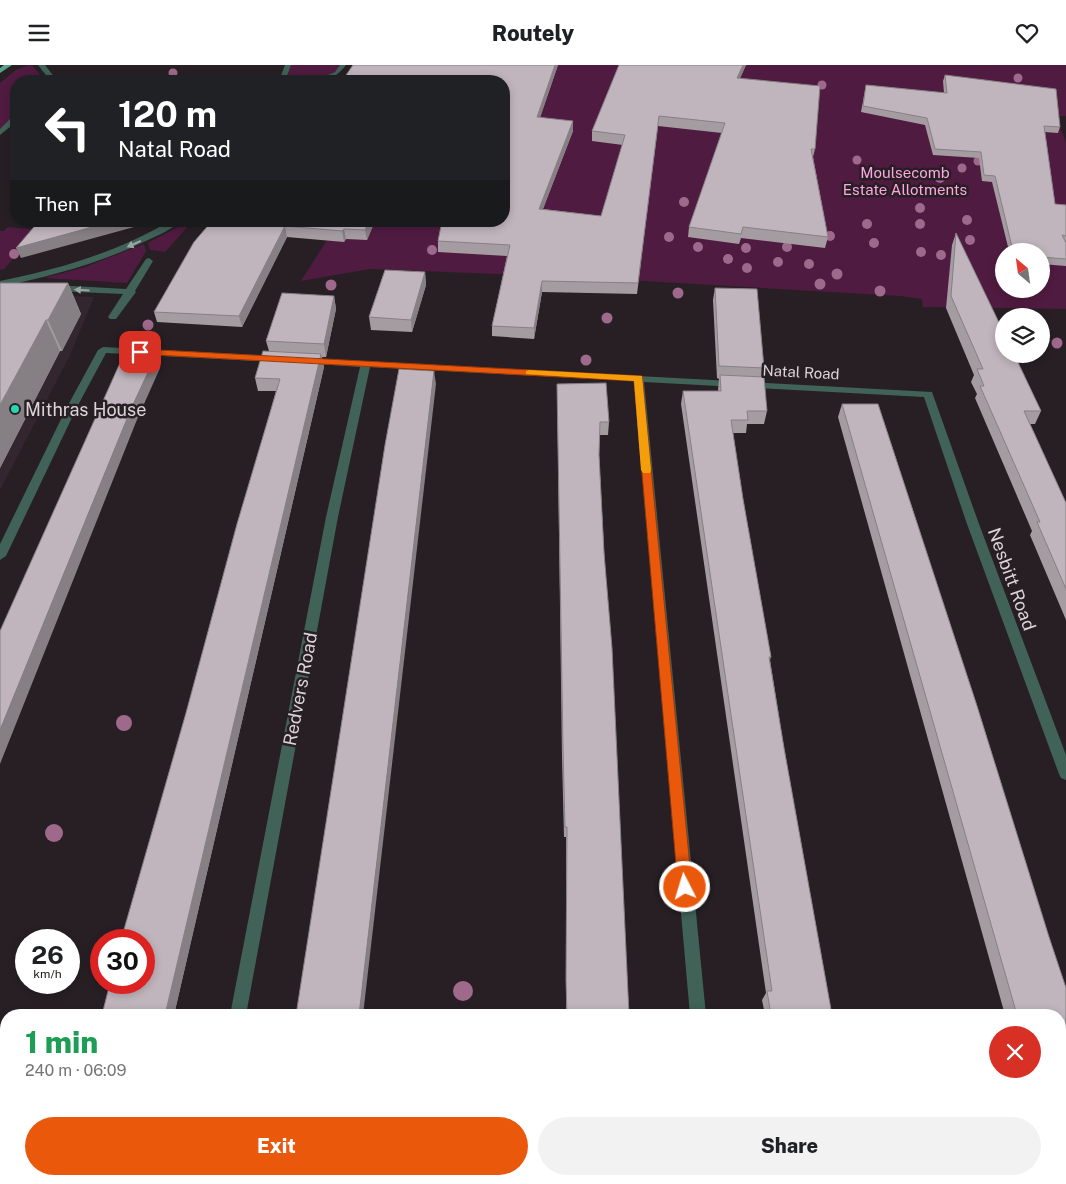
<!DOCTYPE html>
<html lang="en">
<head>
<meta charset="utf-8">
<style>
	:root { --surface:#fff; --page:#f2f2f2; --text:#202124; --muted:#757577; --accent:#ea580c }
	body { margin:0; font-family:"Public Sans",sans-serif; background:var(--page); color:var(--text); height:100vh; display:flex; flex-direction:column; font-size:19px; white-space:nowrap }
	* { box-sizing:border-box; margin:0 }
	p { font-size:16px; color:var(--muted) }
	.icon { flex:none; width:28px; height:28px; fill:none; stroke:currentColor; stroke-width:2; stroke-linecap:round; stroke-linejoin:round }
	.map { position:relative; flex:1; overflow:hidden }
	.sheet { position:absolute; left:0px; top:944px; width:1066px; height:176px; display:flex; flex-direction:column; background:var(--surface); border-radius:20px 20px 0 0; box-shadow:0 2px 8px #0003 }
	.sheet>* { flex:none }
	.banner { position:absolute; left:10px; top:10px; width:500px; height:152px; border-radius:20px; box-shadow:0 2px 8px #0003; background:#202124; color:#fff; overflow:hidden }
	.needle { width:32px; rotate:331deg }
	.controls { position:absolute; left:995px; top:178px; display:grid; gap:10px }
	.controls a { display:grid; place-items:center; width:55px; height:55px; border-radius:50%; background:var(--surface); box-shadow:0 2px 8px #0003; font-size:25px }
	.speed { position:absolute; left:15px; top:864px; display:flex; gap:10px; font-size:25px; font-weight:700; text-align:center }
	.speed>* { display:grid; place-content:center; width:65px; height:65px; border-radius:50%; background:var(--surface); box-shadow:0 2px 8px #0003; line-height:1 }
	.speed small { font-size:12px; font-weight:400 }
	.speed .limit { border:8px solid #d22; background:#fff; color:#111 }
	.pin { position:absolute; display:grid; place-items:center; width:42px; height:42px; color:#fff; margin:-21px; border-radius:10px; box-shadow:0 2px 8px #0006 }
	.me { position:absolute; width:55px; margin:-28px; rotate:355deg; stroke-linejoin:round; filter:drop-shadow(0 0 4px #0008) }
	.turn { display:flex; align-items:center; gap:18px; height:105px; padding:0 25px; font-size:22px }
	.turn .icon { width:65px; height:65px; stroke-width:2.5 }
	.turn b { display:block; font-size:35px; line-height:42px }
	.then { display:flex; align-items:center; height:48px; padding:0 25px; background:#0003; gap:10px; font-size:19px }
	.round { display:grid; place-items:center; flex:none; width:52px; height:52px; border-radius:26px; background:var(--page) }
	.head { display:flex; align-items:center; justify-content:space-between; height:85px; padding:0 25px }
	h1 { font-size:30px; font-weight:800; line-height:38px; color:#1e9e55 }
	.primary-button { display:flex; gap:10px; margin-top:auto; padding:10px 25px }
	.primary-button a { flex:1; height:58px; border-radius:30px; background:var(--accent); color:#fff; font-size:20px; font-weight:800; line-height:58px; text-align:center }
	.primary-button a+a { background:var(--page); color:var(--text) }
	header { display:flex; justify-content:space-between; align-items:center; height:65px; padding:0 25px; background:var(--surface); font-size:22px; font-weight:800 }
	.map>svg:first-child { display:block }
	.built { fill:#34262e }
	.green { fill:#501b40; fill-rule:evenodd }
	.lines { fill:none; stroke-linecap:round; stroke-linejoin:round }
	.lane { fill:#406257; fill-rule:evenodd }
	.street { fill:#406257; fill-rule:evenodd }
	.primary { fill:#58a18b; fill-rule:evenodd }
	.tree { fill:#9e698b }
	.wall { fill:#a59ca2 }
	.shaded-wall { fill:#867f84 }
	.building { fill:#c0b5bc; stroke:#867f84 }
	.oneway { fill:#9ca6a4 }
	.route { fill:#ea580c; stroke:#983908 }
	.slow { fill:#f59e0b }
	.poi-dot { fill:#28d5ad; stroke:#271f24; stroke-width:2 }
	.labels { text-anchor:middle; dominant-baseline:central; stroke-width:5; stroke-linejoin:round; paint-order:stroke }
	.far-park-label { font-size:15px; fill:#ffa6e0; stroke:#271f24 }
	.far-street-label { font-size:15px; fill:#dad4d7; stroke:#271f24 }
	.poi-label { font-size:18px; fill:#dad4d7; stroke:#271f24; text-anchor:start }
	.street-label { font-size:18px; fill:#dad4d7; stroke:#271f24 }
</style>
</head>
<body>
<header><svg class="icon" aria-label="menu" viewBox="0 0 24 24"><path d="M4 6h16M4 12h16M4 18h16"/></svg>Routely<svg class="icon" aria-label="heart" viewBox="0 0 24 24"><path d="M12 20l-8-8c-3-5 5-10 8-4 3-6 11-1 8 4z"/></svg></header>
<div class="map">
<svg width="1066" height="1119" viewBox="0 0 1066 1119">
	<rect width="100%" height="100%" fill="#271f24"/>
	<!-- built -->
	<path class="built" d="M0 228 94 232 70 290 0 425Z"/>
	<!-- green -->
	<g class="green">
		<path d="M29 0 33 1 45 16H16V48L0 65V18L16 5Z"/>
		<path d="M288 0H342C323 21 308 16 282 16Z"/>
		<path d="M442 0H1066V51H1056L1066 78V244L923 242 922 234 900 231 576 212 370 204 301 216 339 156H504V16ZM1004 186H1041V224H1004Z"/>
		<path d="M187 157 191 158 165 187 150 185 148 178Z"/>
		<path d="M8 162 38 165 4 204 0 205V166H4Z"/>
		<path d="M144 179 146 186 127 218 44 213 85 202Z"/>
	</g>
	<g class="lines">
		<!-- lane -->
		<path class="lane" d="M149 193 153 196 135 226 136 227 116 254H110L108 252 123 229 54 226 49 223 54 220 126 224 146 194Z"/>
		<!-- street -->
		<g class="street">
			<path d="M38 0H45L56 14 55 16H49V14Z"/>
			<path d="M285 0H291L285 16H279Z"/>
			<path d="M340 0H346C338 11 327 17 314 16L335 7Z"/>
			<path d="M13 51H16V57L0 70V64Z"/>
			<path d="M170 156H181C172 164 159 170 148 175 101 198 51 211 0 222V216C60 204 117 187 170 156Z"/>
			<path d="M103 282 277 291 282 294 277 297 106 288 77 342 6 491 0 495V479L67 342 98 285Z"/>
			<path d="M307 293 932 327 979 459 1066 690V715L1061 713 1059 709 967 459 924 332 644 317 706 950H690L634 316 370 302 338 452 246 950H230L326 452 360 302 304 298 302 296Z"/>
			<path d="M197 1114H215L214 1119H196Z"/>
			<path d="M704 1114H722L723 1119H705Z"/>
		</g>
		<!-- primary -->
		<path class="primary" d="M4 0H12L0 8V3Z"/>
	</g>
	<!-- trees -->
	<g class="tree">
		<circle cx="173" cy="8" r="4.5"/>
		<circle cx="1018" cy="13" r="4.5"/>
		<circle cx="822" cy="20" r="4.5"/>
		<circle cx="857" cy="95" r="4.5"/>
		<circle cx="978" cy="96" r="4.5"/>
		<circle cx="962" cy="103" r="4.5"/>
		<circle cx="915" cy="108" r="5"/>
		<circle cx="868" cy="110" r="5"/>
		<circle cx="940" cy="113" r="5"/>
		<circle cx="684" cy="137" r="5"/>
		<circle cx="920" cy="143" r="5"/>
		<circle cx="967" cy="155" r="5"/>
		<circle cx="867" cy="159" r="5"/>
		<circle cx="920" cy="159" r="5"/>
		<circle cx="830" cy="171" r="5"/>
		<circle cx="669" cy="172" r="5"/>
		<circle cx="970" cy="175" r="5"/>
		<circle cx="874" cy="178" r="5"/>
		<circle cx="698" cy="182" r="5"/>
		<circle cx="787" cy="182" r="5"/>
		<circle cx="746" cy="183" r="5"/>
		<circle cx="432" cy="185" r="5"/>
		<circle cx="921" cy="187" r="5"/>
		<circle cx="14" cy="189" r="5"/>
		<circle cx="941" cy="190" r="5"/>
		<circle cx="728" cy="194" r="5"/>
		<circle cx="778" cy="197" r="5"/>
		<circle cx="809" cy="199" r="5"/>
		<circle cx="747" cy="203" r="5"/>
		<circle cx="837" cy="209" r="5.5"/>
		<circle cx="820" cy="219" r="5.5"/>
		<circle cx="331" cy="220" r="5.5"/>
		<circle cx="880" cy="226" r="5.5"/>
		<circle cx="678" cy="228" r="5.5"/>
		<circle cx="607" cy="253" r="5.5"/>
		<circle cx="148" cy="260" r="5.5"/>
		<circle cx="1057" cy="278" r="5.5"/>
		<circle cx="586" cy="295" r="5.5"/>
		<circle cx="124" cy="658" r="8"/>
		<circle cx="54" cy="768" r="9"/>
		<circle cx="463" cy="926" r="10"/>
	</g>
	<!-- wall -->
	<g class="wall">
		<path d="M353 0H558L540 52 573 66 543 144 601 151 623 80 592 76V66L619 0H746L740 13 815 84 813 92 828 172 825 183 741 173 739 179 688 172 689 162 722 68 658 61 637 229 542 227 534 274 492 271V261L507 191 438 187V176L442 157 439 156H504V16Z"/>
		<path d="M945 10 1060 62 1058 68 1045 67 1055 139 1066 140V201L1041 199V186H1009L992 117 982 116 979 93 933 90 925 60 861 47 866 20 944 28 943 16Z"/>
		<path d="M182 156H375L367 175 346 174 344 177 287 172 242 262 157 257 154 247 209 160Z"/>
		<path d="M956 168 1041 346 1035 359H1030L1066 438V555L1030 470 1032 466 975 333 977 329 971 317 974 310 946 243 952 180Z"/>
		<path d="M425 207 426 220 412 267 371 265 369 252Z"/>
		<path d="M0 218H68L81 249 62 286H60L0 403Z"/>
		<path d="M715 223 764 303 762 312 767 346 764 359H747L746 368H733L743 434 771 592 770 595 784 683 832 950H765L762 935 766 928 681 339 683 326H718L719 314 717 313 713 235Z"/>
		<path d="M334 231 336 244 326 292H322L324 302 174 950H102L276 326H258L255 313 269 286 266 276Z"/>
		<path d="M557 319 609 357 608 370H599V390L629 950H566V772H564L562 692Z"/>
		<path d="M842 339H878L977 641 1049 872 1066 923V1119H1026L1024 1114H1060V950H1005L838 352Z"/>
		<path d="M789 1114H861L862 1119H790Z"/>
	</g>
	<!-- shaded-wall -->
	<g class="shaded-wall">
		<path d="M555 0H558L537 62V52Z"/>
		<path d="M743 0H746L736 23 737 13Z"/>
		<path d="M573 56V66L539 154V144Z"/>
		<path d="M114 156H156L21 193 16 183Z"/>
		<path d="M369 156H375L367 175 365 165Z"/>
		<path d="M285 161 287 172 242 262 239 251Z"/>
		<path d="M344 164 346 174 344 177 342 166Z"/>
		<path d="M425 207 426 220 412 267 411 255Z"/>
		<path d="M542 216V227L534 274V263Z"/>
		<path d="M68 218 81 249 62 286 48 255Z"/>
		<path d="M334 231 336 244 326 292 324 279Z"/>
		<path d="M46 255 60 286 0 403V340Z"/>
		<path d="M321 289 324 302 174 950H165Z"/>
		<path d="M156 290 160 303 136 357 0 699V665L131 344Z"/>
		<path d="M434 306 436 319 363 950H359Z"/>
		<path d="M126 1114H136L135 1119H125Z"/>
		<rect x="339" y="1114" width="5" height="5"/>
	</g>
	<!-- building -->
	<g class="building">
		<path d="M353 0H555L537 52 573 56 539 144 601 151 625 70 592 66 619 0H743L737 13 820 21 815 84H811L828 172 743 162 741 169 689 162 725 58 659 51 638 218 542 216 534 263 492 261 510 180 438 176 442 156H504V16H342Z"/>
		<path d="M945 10 1056 24 1060 62 1044 61 1055 139 1066 140V171L1062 170 1066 178V194L1041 192V186H1013L995 111 984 110 981 87 935 84 927 53 863 41 866 20 947 28Z"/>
		<path d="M39 156H114L16 183Z"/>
		<path d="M212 156H369L365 165 344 164 342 166 285 161 239 251 154 247 194 177Z"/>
		<path d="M956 168 1004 268V289H1014L1041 346H1024L1066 438V524L1037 457H1040L980 321H984L977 304H983L951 231Z"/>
		<path d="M385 205 425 207 411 255 369 252Z"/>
		<path d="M0 218H68L48 255H46L0 340Z"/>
		<path d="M715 223 757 224 764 303 719 301Z"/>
		<path d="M282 228 334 231 324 279 266 276Z"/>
		<path d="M263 286 321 289 165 950H102L110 918H144V875H121L186 648 237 459 280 314 255 313Z"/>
		<path d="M124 289 156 290 131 344 0 665V566Z"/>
		<path d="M399 304 434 306 359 950H296L385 380Z"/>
		<path d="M720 310 764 312 767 346H747L748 355H731L743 434 771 592H769L784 683 832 950H771L767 926H772L683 326H721Z"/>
		<path d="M606 318 609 357H600L599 390 604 488 612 583 629 950H567L566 915 567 762H565L563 681 557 319Z"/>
		<path d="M842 339H878L977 641 1049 872 1066 923V1119H1039L1037 1114H1060V1101H1061L1060 1098V950H1017Z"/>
		<path d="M57 1114H126L125 1119H55Z"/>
		<path d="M270 1114H339V1119H269Z"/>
		<path d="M570 1114H637L638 1119H570Z"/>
		<path d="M796 1114H861L862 1119H797Z"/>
	</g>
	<!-- one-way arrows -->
	<defs><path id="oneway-solid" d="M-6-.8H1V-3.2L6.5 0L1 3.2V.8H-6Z" transform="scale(1.25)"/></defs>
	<g class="oneway">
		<use href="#oneway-solid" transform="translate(134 179) rotate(156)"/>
		<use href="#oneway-solid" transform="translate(82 225) rotate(-177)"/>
	</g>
	<!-- route -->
	<path class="route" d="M140 284 642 311 692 822 690 827 685 829 680 827 678 822 634 316 137 289V285Z"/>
	<!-- slow -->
	<path class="slow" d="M529 305 642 311 651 405 650 408H643L641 405 634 316 526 309V306Z"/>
	<!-- markers -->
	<circle class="poi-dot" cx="15" cy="344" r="5"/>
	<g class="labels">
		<!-- far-park labels -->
		<g class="far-park-label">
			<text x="905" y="107">Moulsecomb<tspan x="905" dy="17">Estate Allotments</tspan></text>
		</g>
		<!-- far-street labels -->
		<g class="far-street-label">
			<text transform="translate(801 307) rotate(3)">Natal Road</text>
		</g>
		<!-- poi labels -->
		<g class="poi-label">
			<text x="25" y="344">Mithras House</text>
		</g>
		<!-- street labels -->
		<g class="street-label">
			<text transform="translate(1012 514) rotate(70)">Nesbitt Road</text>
			<text transform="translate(300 624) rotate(-79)">Redvers Road</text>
		</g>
	</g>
</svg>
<div class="controls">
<a><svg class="needle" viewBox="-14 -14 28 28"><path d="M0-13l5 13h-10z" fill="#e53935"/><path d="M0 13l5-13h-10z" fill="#757577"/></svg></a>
<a><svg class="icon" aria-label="layers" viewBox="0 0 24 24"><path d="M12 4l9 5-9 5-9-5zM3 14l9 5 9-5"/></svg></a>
</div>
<div class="speed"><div>26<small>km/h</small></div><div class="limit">30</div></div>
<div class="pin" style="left:140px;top:287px;background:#d93025"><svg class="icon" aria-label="arrive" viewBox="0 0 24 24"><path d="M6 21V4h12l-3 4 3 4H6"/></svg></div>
<svg class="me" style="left:685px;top:822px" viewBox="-20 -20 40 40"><circle r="17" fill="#ea580c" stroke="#fff" stroke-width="3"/><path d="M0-11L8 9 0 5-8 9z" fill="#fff"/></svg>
<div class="banner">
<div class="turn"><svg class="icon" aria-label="left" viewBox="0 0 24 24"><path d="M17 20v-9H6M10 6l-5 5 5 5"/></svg><div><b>120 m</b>Natal Road</div></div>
<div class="then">Then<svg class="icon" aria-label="arrive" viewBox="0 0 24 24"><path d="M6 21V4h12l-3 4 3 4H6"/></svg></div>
</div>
<section class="sheet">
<div class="head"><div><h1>1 min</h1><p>240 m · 06:09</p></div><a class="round" style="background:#d93025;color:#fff"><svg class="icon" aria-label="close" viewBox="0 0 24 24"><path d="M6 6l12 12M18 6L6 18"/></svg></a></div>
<div class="primary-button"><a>Exit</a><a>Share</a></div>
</section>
</div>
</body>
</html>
